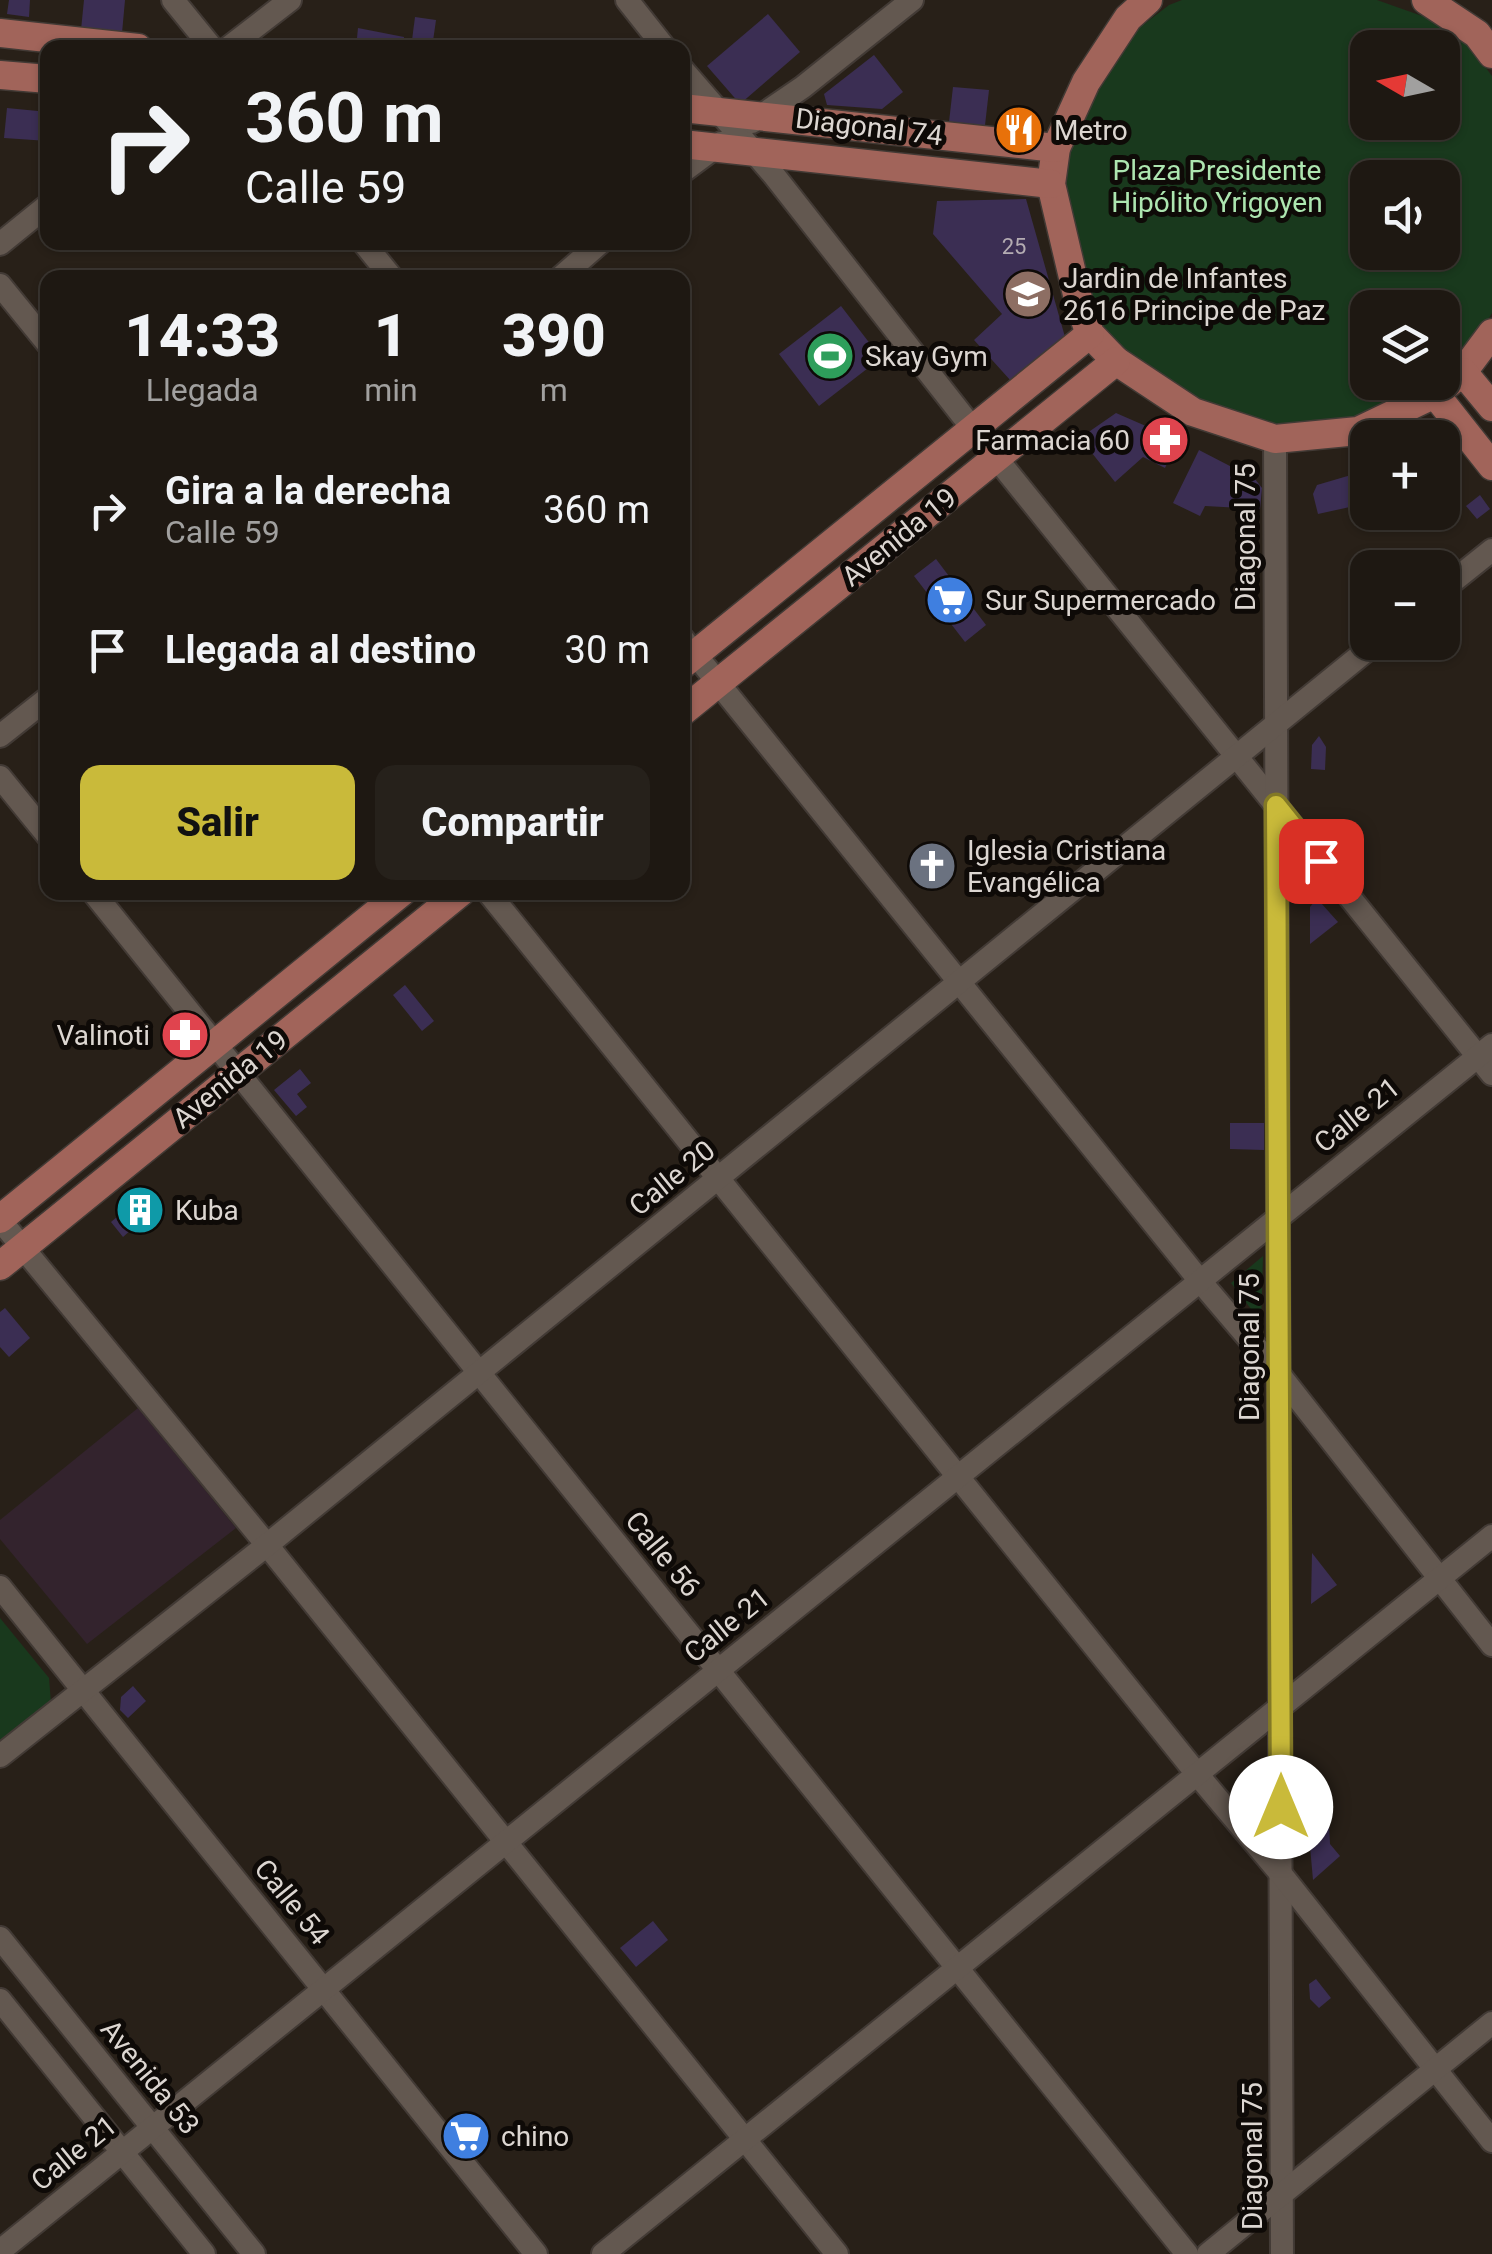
<!DOCTYPE html>
<html lang="es">
<head>
<meta charset="utf-8">
<style>
	:root { --surface:#1e1812; --page:#26211b; --text:#f1f3f6; --muted:#a1a09f; --line:#3c3732; --accent:#c9ba3a }
	body { margin:0; font-family:Roboto,sans-serif; background:var(--page); color:var(--text); height:100vh; display:flex; flex-direction:column; font-size:38px; white-space:nowrap }
	* { box-sizing:border-box; margin:0 }
	p { font-size:32px; color:var(--muted) }
	.icon { flex:none; width:55px; height:55px; fill:none; stroke:currentColor; stroke-width:2; stroke-linecap:round; stroke-linejoin:round }
	.map { position:relative; flex:1; overflow:hidden }
	.drawer { position:absolute; left:40px; top:270px; width:650px; height:630px; display:flex; flex-direction:column; background:var(--surface); border-radius:20px; box-shadow:0 2px 8px #0004,0 0 0 2px var(--line) }
	.drawer>* { flex:none }
	.guide { position:absolute; left:40px; top:40px; width:650px; height:210px; border-radius:20px; box-shadow:0 2px 8px #0004,0 0 0 2px var(--line); background:#1e1812; color:var(--text); overflow:hidden }
	.needle { width:65px; rotate:279deg }
	.buttons { position:absolute; left:1350px; top:30px; display:grid; gap:20px }
	.buttons a { display:grid; place-items:center; width:110px; height:110px; border-radius:20px; background:var(--surface); box-shadow:0 2px 8px #0004,0 0 0 2px var(--line); font-size:50px }
	.pin { position:absolute; display:grid; place-items:center; width:85px; height:85px; color:#fff; margin:-42px; border-radius:20px; box-shadow:0 5px 15px #0006 }
	.me { position:absolute; width:110px; margin:-55px; rotate:0deg; stroke-linejoin:round; filter:drop-shadow(0 0 8px #0008) }
	.turn { display:flex; align-items:center; gap:35px; height:210px; padding:0 40px; font-size:45px }
	.turn .icon { width:130px; height:130px; stroke-width:2.5 }
	.turn b { display:block; font-size:70px; line-height:85px }
	.eta { display:flex; justify-content:space-evenly; align-items:center; height:170px; text-align:center }
	.eta b { font-size:60px; font-weight:800; line-height:70px }
	.primary-button { display:flex; gap:20px; margin-top:auto; padding:20px 40px }
	.primary-button a { flex:1; height:115px; border-radius:20px; background:var(--accent); color:#111; font-size:40px; font-weight:800; line-height:115px; text-align:center }
	.primary-button a+a { background:var(--page); color:var(--text) }
	ul { padding:0; list-style:none }
	li { display:flex; align-items:center; gap:30px; height:140px; padding:0 40px }
	li div { flex:1 }
	li b { display:block; font-size:38px }
	li em { font-style:normal }
	.map>svg:first-child { display:block }
	.education { fill:#33232d }
	.green { fill:#19391d; fill-rule:evenodd }
	.building { fill:#3b2e53 }
	.lines { fill:none; stroke-linecap:round; stroke-linejoin:round }
	.minor-casing { stroke:#423a35; stroke-width:26 }
	.major-casing { stroke:#423a35; stroke-width:31 }
	.minor { stroke:#635850; stroke-width:22 }
	.major { stroke:#a1645a; stroke-width:28 }
	.route-casing { stroke:#837926; stroke-width:25 }
	.route { stroke:#c9ba3a; stroke-width:18 }
	.labels { text-anchor:middle; dominant-baseline:central; stroke-width:10; stroke-linejoin:round; paint-order:stroke }
	.number-label { font-size:22px; fill:#b4acb2 }
	.street-label { font-size:28px; fill:#dcd6d1; stroke:#0e0a07 }
	.poi-label { font-size:28px; fill:#dcd6d1; stroke:#0e0a07; text-anchor:start }
	.park-label { font-size:28px; fill:#ade6b0; stroke:#0e0a07 }
</style>
</head>
<body>
<div class="map">
<svg width="1492" height="2254" viewBox="0 0 1492 2254">
	<rect width="100%" height="100%" fill="#282018"/>
	<!-- education -->
	<path class="education" d="M138 1408 236 1528 87 1644 0 1539V1520Z"/>
	<!-- green -->
	<g class="green">
		<path d="M1182 0H1377L1456 28 1492 76V313L1459 368 1443 380 1442 308H1368V382L1439 383 1418 398 1318 431 1211 415 1127 367 1097 327 1060 182 1065 146 1135 31 1169 5ZM1368 48H1442V122H1368ZM1368 178H1442V252H1368Z"/>
		<path d="M1263 1256 1261 1322 1231 1283Z"/>
		<path d="M0 1618 49 1678 51 1703 0 1744Z"/>
	</g>
	<!-- building -->
	<g class="building">
		<path d="M9 0H30L29 17 7 14Z"/>
		<path d="M84 0H125L121 44 80 40Z"/>
		<path d="M768 14 800 52 740 104 707 66Z"/>
		<path d="M415 17 436 20 432 48H411Z"/>
		<path d="M358 28 404 37 403 48H356Z"/>
		<path d="M874 55 903 92 882 109 827 105 824 94Z"/>
		<path d="M953 87 989 90 984 134 948 131Z"/>
		<path d="M7 108 48 112V141L4 138Z"/>
		<path d="M1026 199 1065 337 1011 381 974 340 1002 314 933 234 937 201Z"/>
		<path d="M841 306 881 358 819 406 779 354Z"/>
		<path d="M1116 413 1178 440 1165 468 1143 457 1115 482 1080 438Z"/>
		<path d="M1199 450 1255 479 1262 488 1260 509 1205 506 1200 516 1173 503Z"/>
		<path d="M1368 470V503L1318 514 1313 494 1317 485Z"/>
		<path d="M1480 495 1490 509 1477 519 1466 506Z"/>
		<path d="M936 559 986 625 965 642 914 576Z"/>
		<path d="M1319 736 1326 747 1325 770 1311 769 1312 745Z"/>
		<path d="M1315 901 1321 903 1338 922 1310 944V907Z"/>
		<path d="M405 985 434 1021 422 1031 393 995Z"/>
		<path d="M300 1069 311 1083 297 1094 307 1107 296 1116 274 1090Z"/>
		<path d="M1230 1123H1264V1150L1230 1149Z"/>
		<path d="M137 1200 149 1214 123 1237 111 1222Z"/>
		<path d="M5 1308 30 1338 9 1357 0 1347V1312Z"/>
		<path d="M1312 1553 1337 1585 1311 1604Z"/>
		<path d="M133 1686 146 1701 128 1718 120 1710 121 1697Z"/>
		<path d="M1329 1823 1330 1844 1340 1856 1313 1880 1308 1824Z"/>
		<path d="M653 1921 668 1940 636 1967 620 1948Z"/>
		<path d="M1316 1979 1331 1998 1319 2008 1310 1999 1309 1984Z"/>
	</g>
	<g class="lines">
		<!-- minor casing -->
		<g class="minor-casing">
			<g id="minor">
				<path d="M173 0 212 48"/>
				<path d="M627 0 665 48"/>
				<path d="M228 48 290 0"/>
				<path d="M682 69 773 174 973 429 1492 1074"/>
				<path d="M752 122 803 87 912 0"/>
				<path d="M682 172 721 143"/>
				<path d="M363 242 392 278"/>
				<path d="M0 244 48 205"/>
				<path d="M560 278 601 242"/>
				<path d="M0 285 48 344"/>
				<path d="M1275 439 1282 2254"/>
				<path d="M1442 590 1492 550"/>
				<path d="M682 638 1200 1281 1279 1374 1492 1645"/>
				<path d="M0 736 48 698"/>
				<path d="M0 777 48 836"/>
				<path d="M93 892 1187 2254"/>
				<path d="M488 892 1197 1774 1281 1874 1492 2141"/>
				<path d="M0 1220 267 1545 837 2254"/>
				<path d="M0 1587 536 2254"/>
				<path d="M0 1756 267 1545 1377 642"/>
				<path d="M0 1938 254 2254"/>
				<path d="M0 2000 204 2254"/>
				<path d="M0 2251 1492 1045"/>
				<path d="M603 2254 1492 1536"/>
				<path d="M1208 2254 1492 2023"/>
			</g>
		</g>
		<!-- major casing -->
		<g class="major-casing">
			<g id="major">
				<path d="M1148 0 1128 18 1086 82 1056 148 1051 184 1079 303 1090 334 1116 361 1193 412 1275 439 1358 431 1435 394 1463 372 1492 333"/>
				<path d="M1426 0 1477 34 1492 54"/>
				<path d="M0 33 138 48"/>
				<path d="M0 75 48 79"/>
				<path d="M682 108 1056 148"/>
				<path d="M682 144 1051 184"/>
				<path d="M1463 372 1492 407"/>
				<path d="M1435 394 1492 466"/>
				<path d="M682 665 1090 334"/>
				<path d="M682 712 1116 361"/>
				<path d="M0 1219 402 892"/>
				<path d="M0 1266 461 892"/>
			</g>
		</g>
		<!-- minor -->
		<use href="#minor" class="minor"/>
		<!-- major -->
		<use href="#major" class="major"/>
	</g>
	<g class="lines">
		<!-- route casing -->
		<g class="route-casing">
			<path id="route" d="M1281 1807 1276 805 1321 861"/>
		</g>
		<!-- route -->
		<use href="#route" class="route"/>
	</g>
	<!-- icons -->
	<defs>
		<g id="restaurant-disc" transform="scale(2.5)"><circle r="9.5" fill="#e8710a" stroke="#0e0a07"/><path d="M-5-6h1v4h1v-4h1v4h1v-4h1v5L-1.5 .5V6h-2V.5L-5-1ZM5-6V6H3V1.5H1.5Q1.5-4 5-6Z" fill="#fff"/></g>
		<g id="school-disc" transform="scale(2.5)"><circle r="9.5" fill="#8d6e63" stroke="#0e0a07"/><path d="M0-5L7-2L0 1L-7-2ZM-4 1L0 2.5L4 1V4Q0 6-4 4Z" fill="#fff"/></g>
		<g id="stadium-disc" transform="scale(2.5)"><circle r="9.5" fill="#2e9e5b" stroke="#0e0a07"/><path d="M0-5a6.5 5 0 1 0 0 10a6.5 5 0 1 0 0-10ZM-3.5-1.8h7v3.6h-7Z" fill="#fff"/></g>
		<g id="pharmacy-disc" transform="scale(2.5)"><circle r="9.5" fill="#e0444e" stroke="#0e0a07"/><path d="M-2-6h4v4h4v4h-4v4h-4v-4h-4v-4h4Z" fill="#fff"/></g>
		<g id="supermarket-disc" transform="scale(2.5)"><circle r="9.5" fill="#3f7fe0" stroke="#0e0a07"/><path d="M-6-5.5h2.5l.6 2H6L4.5 2H-2.5L-4.4-4H-6ZM-1.5 3.2a1.3 1.3 0 1 0 .1 0ZM3 3.2a1.3 1.3 0 1 0 .1 0Z" fill="#fff"/></g>
		<g id="church-disc" transform="scale(2.5)"><circle r="9.5" fill="#6b7280" stroke="#0e0a07"/><path d="M-1.2-6h2.4v3.5h3.3v2.4h-3.3V6h-2.4V-.1h-3.3v-2.4h3.3Z" fill="#fff"/></g>
		<g id="building-disc" transform="scale(2.5)"><circle r="9.5" fill="#0f9aa8" stroke="#0e0a07"/><path d="M-4-6H4V6H1V3H-1V6H-4ZM-2.5-4.3h1.7v1.8h-1.7ZM.8-4.3h1.7v1.8H.8ZM-2.5-1h1.7V.8h-1.7ZM.8-1h1.7V.8H.8Z" fill="#fff"/></g>
	</defs>
	<g fill-rule="evenodd">
		<use href="#restaurant-disc" x="1019" y="130"/>
		<use href="#school-disc" x="1028" y="294"/>
		<use href="#stadium-disc" x="830" y="356"/>
		<use href="#pharmacy-disc" x="1165" y="440"/>
		<use href="#supermarket-disc" x="950" y="600"/>
		<use href="#church-disc" x="932" y="866"/>
		<use href="#pharmacy-disc" x="185" y="1035"/>
		<use href="#building-disc" x="140" y="1210"/>
		<use href="#supermarket-disc" x="466" y="2136"/>
	</g>
	<g class="labels">
		<!-- number labels -->
		<g class="number-label">
			<text x="1014" y="246">25</text>
		</g>
		<!-- street labels -->
		<g class="street-label">
			<text transform="translate(869 127) rotate(7)">Diagonal 74</text>
			<text transform="translate(899 537) rotate(-39)">Avenida 19</text>
			<text transform="translate(1245 537) rotate(-90)">Diagonal 75</text>
			<text transform="translate(230 1079) rotate(-39)">Avenida 19</text>
			<text transform="translate(1357 1115) rotate(-39)">Calle 21</text>
			<text transform="translate(672 1178) rotate(-39)">Calle 20</text>
			<text transform="translate(1249 1347) rotate(-90)">Diagonal 75</text>
			<text transform="translate(663 1554) rotate(51)">Calle 56</text>
			<text transform="translate(727 1625) rotate(-39)">Calle 21</text>
			<text transform="translate(292 1902) rotate(51)">Calle 54</text>
			<text transform="translate(150 2077) rotate(51)">Avenida 53</text>
			<text transform="translate(74 2153) rotate(-39)">Calle 21</text>
			<text transform="translate(1252 2156) rotate(-90)">Diagonal 75</text>
		</g>
		<!-- poi labels -->
		<g class="poi-label">
			<text x="1054" y="130">Metro</text>
			<text x="1063" y="278">Jardin de Infantes<tspan x="1063" dy="32">2616 Principe de Paz</tspan></text>
			<text x="865" y="356">Skay Gym</text>
			<text x="1130" y="440" text-anchor="end">Farmacia 60</text>
			<text x="985" y="600">Sur Supermercado</text>
			<text x="967" y="850">Iglesia Cristiana<tspan x="967" dy="32">Evangélica</tspan></text>
			<text x="150" y="1035" text-anchor="end">Valinoti</text>
			<text x="175" y="1210">Kuba</text>
			<text x="501" y="2136">chino</text>
		</g>
		<!-- park labels -->
		<g class="park-label">
			<text x="1217" y="170">Plaza Presidente<tspan x="1217" dy="32">Hipólito Yrigoyen</tspan></text>
		</g>
	</g>
</svg>
<div class="buttons">
<a><svg class="needle" viewBox="-14 -14 28 28"><path d="M0-13l5 13h-10z" fill="#e53935"/><path d="M0 13l5-13h-10z" fill="#a1a09f"/></svg></a>
<a><svg class="icon" aria-label="sound" viewBox="0 0 24 24"><path d="M4 9h4l5-4v14l-5-4H4zM17 9q2 3 0 6"/></svg></a>
<a><svg class="icon" aria-label="layers" viewBox="0 0 24 24"><path d="M12 4l9 5-9 5-9-5zM3 14l9 5 9-5"/></svg></a>
<a>+</a>
<a>−</a>
</div>
<div class="pin" style="left:1321px;top:861px;background:#d93025"><svg class="icon" aria-label="arrive" viewBox="0 0 24 24"><path d="M6 21V4h12l-3 4 3 4H6"/></svg></div>
<svg class="me" style="left:1281px;top:1807px" viewBox="-20 -20 40 40"><circle r="19" fill="#fff"/><path d="M0-13L10 11 0 6-10 11z" fill="#c9ba3a"/></svg>
<div class="guide">
<div class="turn"><svg class="icon" aria-label="right" viewBox="0 0 24 24"><path d="M7 20v-9h11M14 6l5 5-5 5"/></svg><div><b>360 m</b>Calle 59</div></div>
</div>
<section class="drawer">
<div class="eta">
<div><b>14:33</b><p>Llegada</p></div>
<div><b>1</b><p>min</p></div>
<div><b>390</b><p>m</p></div>
</div>
<ul>
<li><svg class="icon" aria-label="right" viewBox="0 0 24 24"><path d="M7 20v-9h11M14 6l5 5-5 5"/></svg><div><b>Gira a la derecha</b><p>Calle 59</p></div><em>360 m</em></li>
<li><svg class="icon" aria-label="arrive" viewBox="0 0 24 24"><path d="M6 21V4h12l-3 4 3 4H6"/></svg><div><b>Llegada al destino</b></div><em>30 m</em></li>
</ul>
<div class="primary-button"><a>Salir</a><a>Compartir</a></div>
</section>
</div>
</body>
</html>
